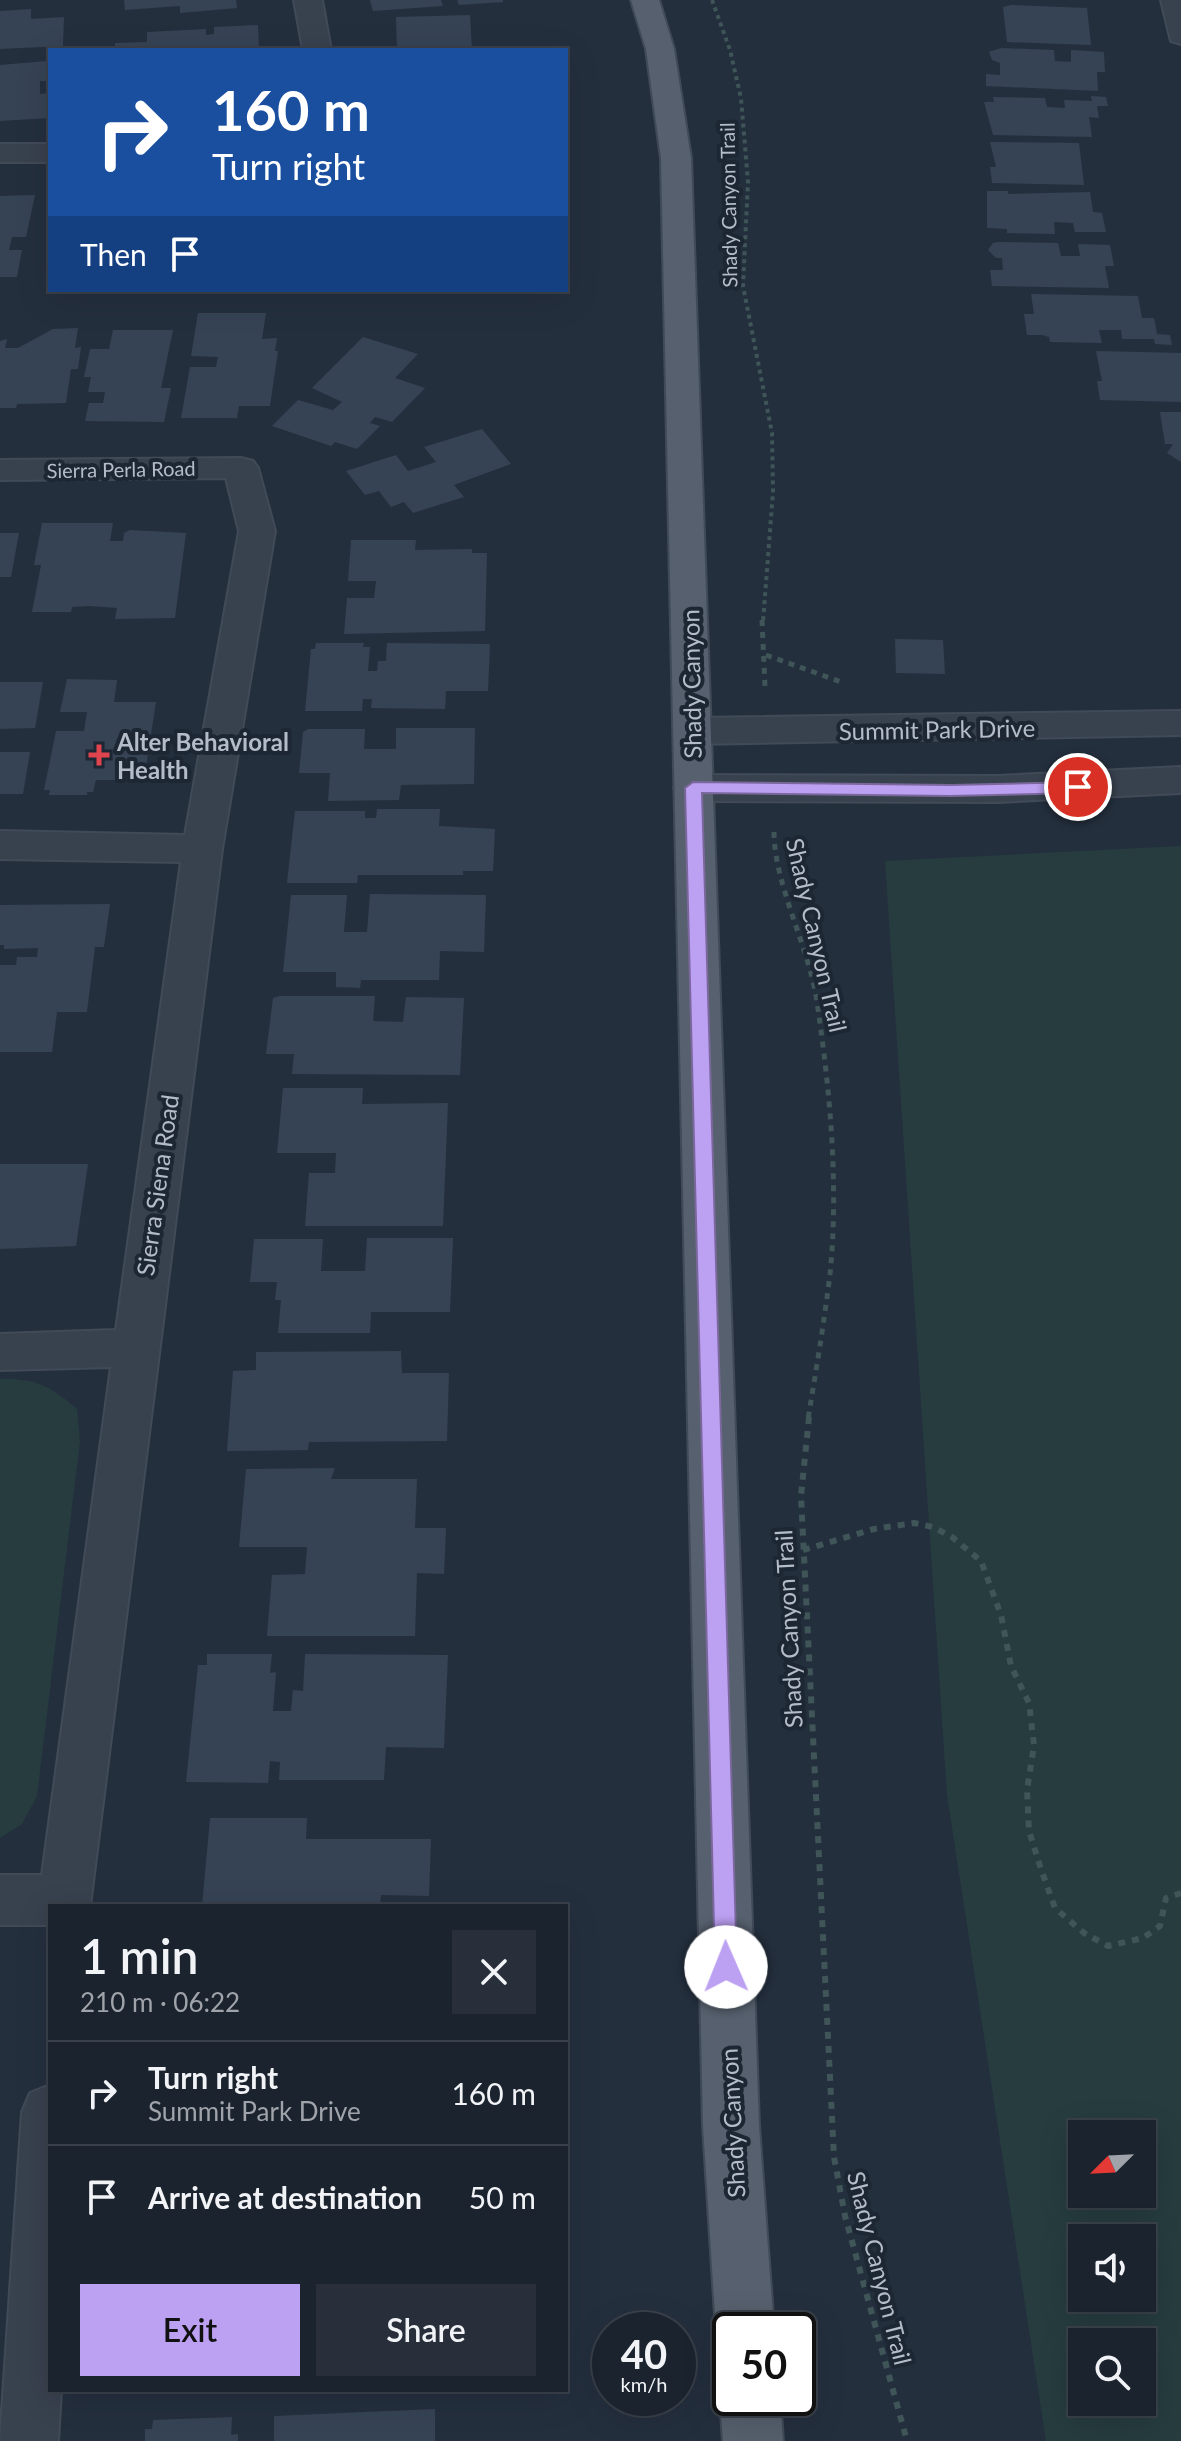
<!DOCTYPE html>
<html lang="en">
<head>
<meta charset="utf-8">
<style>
	:root { --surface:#1b232e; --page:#282f3a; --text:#f1f3f6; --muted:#a0a4aa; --line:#39404a; --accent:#bca0f2 }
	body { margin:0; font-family:Lato,sans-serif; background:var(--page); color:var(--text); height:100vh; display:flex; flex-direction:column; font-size:30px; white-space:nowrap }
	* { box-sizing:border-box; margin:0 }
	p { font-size:26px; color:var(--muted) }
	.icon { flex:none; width:44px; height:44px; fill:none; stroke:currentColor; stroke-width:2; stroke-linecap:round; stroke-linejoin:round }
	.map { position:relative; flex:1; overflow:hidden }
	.panel { position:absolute; left:48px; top:1904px; width:520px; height:488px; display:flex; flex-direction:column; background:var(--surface); border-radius:0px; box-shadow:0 8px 32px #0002,0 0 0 2px var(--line) }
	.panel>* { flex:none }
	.top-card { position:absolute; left:48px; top:48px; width:520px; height:244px; border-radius:0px; box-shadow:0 8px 32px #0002,0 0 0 2px var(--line); background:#1a4fa0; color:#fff; overflow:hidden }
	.needle { width:52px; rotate:246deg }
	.fabs { position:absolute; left:1068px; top:2120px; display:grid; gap:16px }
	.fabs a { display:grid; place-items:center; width:88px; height:88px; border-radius:0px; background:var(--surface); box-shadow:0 8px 32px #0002,0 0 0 2px var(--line); font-size:40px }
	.speed { position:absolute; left:592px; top:2312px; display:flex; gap:16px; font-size:40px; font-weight:700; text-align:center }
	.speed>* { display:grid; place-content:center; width:104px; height:104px; border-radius:50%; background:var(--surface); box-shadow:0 8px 32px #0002,0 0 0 2px var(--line); line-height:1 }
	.speed small { font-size:20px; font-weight:400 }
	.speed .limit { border:4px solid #111; border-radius:12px; background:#fff; color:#111 }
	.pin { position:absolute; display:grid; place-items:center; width:68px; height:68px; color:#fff; margin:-34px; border:4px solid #fff; border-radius:50%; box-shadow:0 2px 8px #0007 }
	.me { position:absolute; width:88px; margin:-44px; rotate:359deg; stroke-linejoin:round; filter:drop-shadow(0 0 6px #0008) }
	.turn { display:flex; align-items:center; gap:28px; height:168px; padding:0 32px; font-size:36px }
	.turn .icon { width:104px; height:104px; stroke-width:2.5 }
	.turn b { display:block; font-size:56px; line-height:68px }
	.then { display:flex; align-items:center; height:76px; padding:0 32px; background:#0003; gap:16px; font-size:30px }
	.round { display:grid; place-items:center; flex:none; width:84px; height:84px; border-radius:0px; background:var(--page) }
	.overview { display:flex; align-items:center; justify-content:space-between; height:136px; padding:0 32px }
	h1 { font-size:48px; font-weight:600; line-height:60px }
	.cta { display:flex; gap:16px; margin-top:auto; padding:16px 32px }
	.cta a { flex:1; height:92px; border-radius:0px; background:var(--accent); color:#111; font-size:32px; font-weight:600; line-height:92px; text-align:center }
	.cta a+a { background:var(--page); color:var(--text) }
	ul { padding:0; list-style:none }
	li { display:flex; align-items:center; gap:24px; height:104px; padding:0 32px; border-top:2px solid var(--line) }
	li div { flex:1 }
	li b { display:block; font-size:30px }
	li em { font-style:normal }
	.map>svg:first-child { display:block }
	.green { fill:#263c3f; fill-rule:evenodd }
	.building { fill:#364354 }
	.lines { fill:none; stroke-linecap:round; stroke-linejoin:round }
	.minor-casing { stroke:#414a57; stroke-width:4 }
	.major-casing { stroke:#414a57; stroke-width:4 }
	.path-far2 { stroke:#3f5557; stroke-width:4; stroke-dasharray:4 4; stroke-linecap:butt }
	.path-far1 { stroke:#3f5557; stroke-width:5; stroke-dasharray:6 6; stroke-linecap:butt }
	.path { stroke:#3f5557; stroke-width:6; stroke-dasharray:7 7; stroke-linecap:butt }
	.minor { fill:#38414e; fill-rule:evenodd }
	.major { fill:#56606e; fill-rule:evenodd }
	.route { fill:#bca0f2; stroke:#7a689d; stroke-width:2 }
	.health-dot { fill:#e0444e; stroke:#1d2633; stroke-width:3 }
	.labels { text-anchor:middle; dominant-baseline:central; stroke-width:8; stroke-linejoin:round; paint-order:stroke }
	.far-street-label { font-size:20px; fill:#b4bcc9; stroke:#1d2633 }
	.street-label { font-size:24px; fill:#b4bcc9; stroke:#1d2633 }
	.poi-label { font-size:24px; font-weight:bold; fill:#b4bcc9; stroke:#1d2633; text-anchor:start }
</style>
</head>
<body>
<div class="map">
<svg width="1181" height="2441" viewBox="0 0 1181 2441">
	<rect width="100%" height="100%" fill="#242f3e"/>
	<!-- green -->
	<g class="green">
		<path d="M1181 846V2441H1046L947 1795 885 861ZM1082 2134H1142V2194H1082ZM1082 2238H1142V2298H1082ZM1082 2342H1142V2402H1082Z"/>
		<path d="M0 1379C36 1378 50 1386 77 1409L80 1441 37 1796 22 1824 0 1838Z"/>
	</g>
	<!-- building -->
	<g class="building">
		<path d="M124 0H236L237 8 180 13V6L125 10Z"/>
		<path d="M370 0H441L443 6 373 11Z"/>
		<path d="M457 0H503V2L459 5Z"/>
		<path d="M1011 5 1087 8 1091 45 1007 42 1003 7Z"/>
		<path d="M31 9V19L64 17 63 46 0 49V11Z"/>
		<path d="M470 15 472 50H397L396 17Z"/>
		<path d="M258 25 259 50H115V43L147 42V32L206 29V35L214 34V27Z"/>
		<path d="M1001 48 1054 50 1055 61 1071 62V50L1104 52 1105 72H1097L1098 91 986 86V74L1000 75V63L992 60 989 52Z"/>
		<path d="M46 61 47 81H40V94L50 93V118L0 121V65Z"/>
		<path d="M1091 96 1106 97 1108 106H1097L1099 118 1089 117 1092 137 993 135 984 102H994L993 97 1045 98 1047 107 1065 108 1064 100 1092 101Z"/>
		<path d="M990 142 1079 143 1084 185 992 183 990 167H996Z"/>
		<path d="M987 191H1008V194L1090 192 1093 212 1102 213 1106 232H1075L1073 223 1054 222 1055 234 1007 233V229L987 228Z"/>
		<path d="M35 195 26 237H12L9 250H22L17 277H0V196Z"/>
		<path d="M999 242 1058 243 1061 256H1080L1078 244 1110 245 1114 266H1105L1109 288 992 286 990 270H1003L1002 258H996L988 250 993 243Z"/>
		<path d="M1031 294 1138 296 1142 318H1154L1157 334 1170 335 1172 345 1155 344 1154 339H1122L1121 330H1099L1102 343 1050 342 1049 337 1042 335H1027L1024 314H1034Z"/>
		<path d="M198 313H266L262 339 277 338 275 351H278L270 406H239L237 418H181L190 367H216L218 357 191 356Z"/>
		<path d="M78 328 75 348 81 347 78 369H71L66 403 17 404 16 408H0V341L7 339 5 348H18L53 329Z"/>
		<path d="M113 330H173L161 388H171L164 422 85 421 89 403H103L105 392H88L91 377H84L90 349H109Z"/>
		<path d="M363 337 418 354 395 378 425 388 392 422 375 417 370 423 380 426 357 449 335 442 331 446 272 426 298 400 333 410 342 402 312 388Z"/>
		<path d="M1096 351 1181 353V402L1100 400 1097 381H1102Z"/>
		<path d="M1160 412H1181V462L1167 453 1173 444H1165Z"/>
		<path d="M482 429 511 464 454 485 464 497 413 513 404 502 391 507 379 491 365 495 346 471 396 455 408 471 436 462 424 447Z"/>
		<path d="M42 523H113L110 541H123L124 533 130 530 186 533 175 618 115 619 117 608 89 606 72 607 71 612H32L41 565H34Z"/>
		<path d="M0 533H19L11 577H0Z"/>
		<path d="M351 540H416L415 550 472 549V553H487L485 631 344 634 347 598H374L376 581H348Z"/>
		<path d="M895 639 943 640 945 674 896 673Z"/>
		<path d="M316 643H364L363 647H370L368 671H377L378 661H386L387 643 490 644 488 691H446L445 709 371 708 372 699H363L362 711H305L311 649H315Z"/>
		<path d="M67 679 117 680 114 702H156L144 780H96L93 792H87V795H49L50 790H44L56 731H84L87 712H60Z"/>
		<path d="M0 682H43L35 728 0 729Z"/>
		<path d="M396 728H475L474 784 401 785 399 800 328 801 330 773H299L303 732 308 729H365L364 749H396Z"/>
		<path d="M0 752H30L23 794H0Z"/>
		<path d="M377 809H440L439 826 495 829 493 871H463V875H358L357 883H287L295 811H365V818H376Z"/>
		<path d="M370 894 486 895 484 952 440 951 439 980H361L360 988 336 987V972H283L291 895H347L344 932H367Z"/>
		<path d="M110 904 104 947H95L87 1012H57L52 1052H0V965H16L17 957H37L38 948 4 949V945H0V905Z"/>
		<path d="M280 996H375L373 1021 403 1022 406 997 464 998 460 1075 292 1074 294 1054H266L273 998Z"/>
		<path d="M283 1088H363L362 1104 448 1103 443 1226H305L309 1173H335L336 1153H277Z"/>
		<path d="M0 1164H88L76 1246 0 1249Z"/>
		<path d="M367 1238H453L450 1312H371L370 1333H278L281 1300H275L277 1282H250L254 1239H323L321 1271H365Z"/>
		<path d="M401 1351 402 1373H449L447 1441 309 1442 308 1450 227 1451 233 1371 256 1370V1352Z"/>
		<path d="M335 1468 331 1479H417L415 1528H446L444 1574 417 1573 415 1636H267L272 1575 305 1574 307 1547H239L246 1469Z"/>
		<path d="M207 1654H272L270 1673 276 1672 273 1711H291L293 1690 303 1691 305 1654 448 1655 444 1748 386 1747 384 1780H279L280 1762 270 1761 268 1783 186 1782 198 1665H207Z"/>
		<path d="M210 1818H307L306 1839H431L429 1896 381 1895 380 1906H202Z"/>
		<path d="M435 2409V2441H274V2416Z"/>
		<path d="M232 2417 231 2435 238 2434V2441H145V2429H152L153 2420Z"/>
	</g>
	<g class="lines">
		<!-- minor casing -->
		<g class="minor-casing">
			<g id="minor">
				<path d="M294 0H322L331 50H303Z"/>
				<path d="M1161 0H1181V44L1171 41Z"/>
				<rect x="0" y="144" width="50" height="18"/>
				<path d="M241 458 253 461 258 468 275 531 222 849 90 1906H50V1925H0V1875H42L111 1367 0 1370V1334L116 1330 181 862 0 859V831L185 835 239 531 226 478 0 480V460Z"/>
				<path d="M1181 711V735L693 744 680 740 674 731 680 722 693 718Z"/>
				<path d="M1181 767V793L998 802 693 801 679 797 674 788 679 779 693 775 998 776Z"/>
				<path d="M50 2085V2390H61L58 2441H0L22 2112 30 2093Z"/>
			</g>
		</g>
		<!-- major casing -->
		<g class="major-casing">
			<g id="major">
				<path d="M631 0H659L674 49 691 158 759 2126 774 2330H730V2353L724 2351 716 2330 703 2126 661 158 646 49Z"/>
				<path d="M730 2377V2398H780L783 2441H723L720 2398Z"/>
			</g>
		</g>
		<!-- path-far2 -->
		<g class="path-far2">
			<path d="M712 0 730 50 741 98 748 182 743 286 772 433 773 492 763 622"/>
			<path d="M255 290V295"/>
		</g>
		<!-- path-far1 -->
		<g class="path-far1">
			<path d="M762 620 765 686"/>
			<path d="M766 655 844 683"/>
			<path d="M774 832C774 884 809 947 817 1002 830 1090 839 1186 830 1274 824 1323 816 1371 808 1419"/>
		</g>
		<!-- path -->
		<g class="path">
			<path d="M809 1417 801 1496 834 2157 845 2216 907 2441"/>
			<path d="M803 1550 874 1529 914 1523 933 1527 952 1537 981 1561 1001 1615 1011 1666 1029 1703 1034 1745 1027 1790 1029 1831 1041 1869 1055 1908 1084 1933 1108 1946 1143 1938 1160 1926 1166 1898 1181 1893"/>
		</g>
		<!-- minor -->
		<use href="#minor" class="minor"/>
		<!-- major -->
		<use href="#major" class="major"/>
	</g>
	<!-- route -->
	<path class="route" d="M693 782 951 785 1078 782 1086 787 1078 793 951 796 702 793 737 1967 734 1974 726 1978 718 1974 715 1967 685 788Z"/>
	<!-- markers -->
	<path class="health-dot" d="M95 743h8v8h8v8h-8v8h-8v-8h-8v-8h8z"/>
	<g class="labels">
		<!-- far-street labels -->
		<g class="far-street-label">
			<text transform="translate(728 205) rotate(-91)">Shady Canyon Trail</text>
			<text transform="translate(121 469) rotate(-1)">Sierra Perla Road</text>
		</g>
		<!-- street labels -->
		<g class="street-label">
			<text transform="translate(691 684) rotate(-91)">Shady Canyon</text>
			<text transform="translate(937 729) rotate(-1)">Summit Park Drive</text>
			<text transform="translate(817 935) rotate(77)">Shady Canyon Trail</text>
			<text transform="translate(157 1185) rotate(-82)">Sierra Siena Road</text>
			<text transform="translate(788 1629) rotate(-93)">Shady Canyon Trail</text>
			<text transform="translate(732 2123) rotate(-93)">Shady Canyon</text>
			<text transform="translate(880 2268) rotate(76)">Shady Canyon Trail</text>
		</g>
		<!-- poi labels -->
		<g class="poi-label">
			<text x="117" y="741">Alter Behavioral<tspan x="117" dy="28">Health</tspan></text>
		</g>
	</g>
</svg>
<div class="fabs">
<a><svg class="needle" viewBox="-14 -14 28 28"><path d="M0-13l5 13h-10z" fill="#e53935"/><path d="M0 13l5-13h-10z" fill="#a0a4aa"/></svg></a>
<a><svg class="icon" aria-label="sound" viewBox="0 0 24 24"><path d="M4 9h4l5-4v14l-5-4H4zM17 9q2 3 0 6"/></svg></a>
<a><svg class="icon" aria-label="search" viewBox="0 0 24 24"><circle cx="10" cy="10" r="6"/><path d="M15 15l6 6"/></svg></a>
</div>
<div class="speed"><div>40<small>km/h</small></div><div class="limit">50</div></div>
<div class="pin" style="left:1078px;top:787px;background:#d93025"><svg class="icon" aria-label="arrive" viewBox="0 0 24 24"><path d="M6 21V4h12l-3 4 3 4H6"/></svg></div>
<svg class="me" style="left:726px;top:1967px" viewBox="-20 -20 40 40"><circle r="19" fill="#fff"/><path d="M0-13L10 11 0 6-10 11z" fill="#bca0f2"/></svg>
<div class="top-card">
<div class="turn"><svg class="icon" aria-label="right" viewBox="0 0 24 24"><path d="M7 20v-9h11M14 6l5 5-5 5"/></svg><div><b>160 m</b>Turn right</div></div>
<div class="then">Then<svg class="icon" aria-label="arrive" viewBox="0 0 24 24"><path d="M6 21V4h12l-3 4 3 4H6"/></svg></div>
</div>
<section class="panel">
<div class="overview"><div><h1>1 min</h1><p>210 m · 06:22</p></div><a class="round"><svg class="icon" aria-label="close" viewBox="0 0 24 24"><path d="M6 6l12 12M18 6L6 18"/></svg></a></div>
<ul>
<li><svg class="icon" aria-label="right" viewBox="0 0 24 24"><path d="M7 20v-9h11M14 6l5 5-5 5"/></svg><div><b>Turn right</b><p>Summit Park Drive</p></div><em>160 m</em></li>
<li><svg class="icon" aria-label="arrive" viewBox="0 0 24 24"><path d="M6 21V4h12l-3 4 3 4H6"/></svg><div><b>Arrive at destination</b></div><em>50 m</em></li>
</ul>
<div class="cta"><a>Exit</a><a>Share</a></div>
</section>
</div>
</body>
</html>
